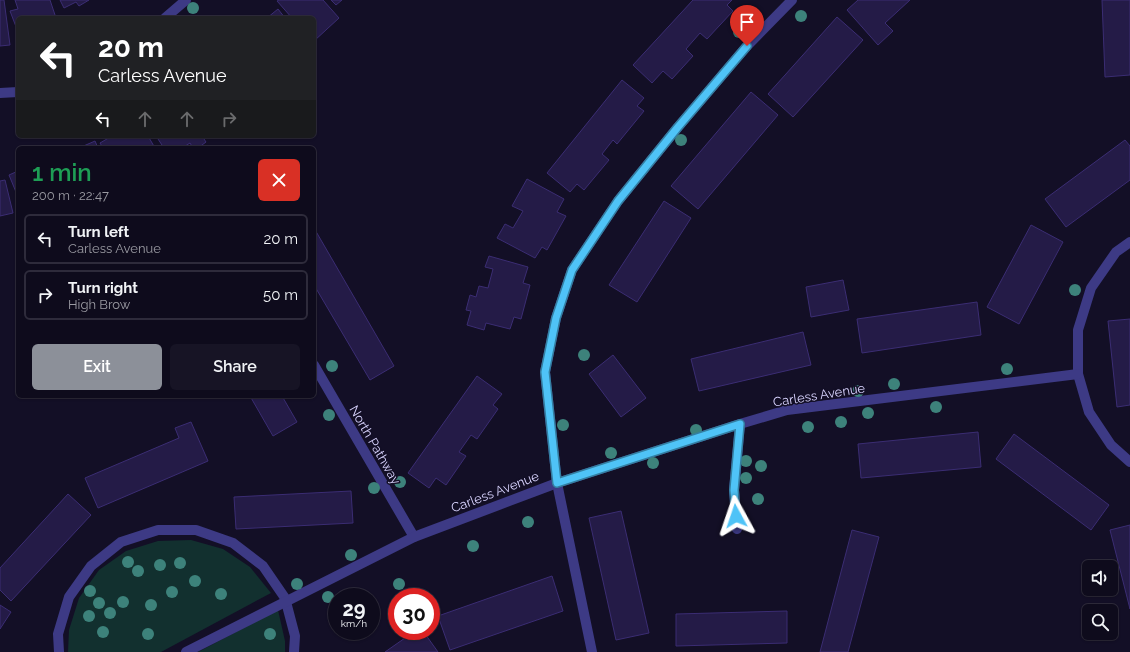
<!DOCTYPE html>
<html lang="en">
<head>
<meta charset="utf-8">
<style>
	:root { --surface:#0e0b1c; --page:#171425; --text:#f1f3f6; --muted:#9b9ba3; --line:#2e2b3b; --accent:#8c9099 }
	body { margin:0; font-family:Raleway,sans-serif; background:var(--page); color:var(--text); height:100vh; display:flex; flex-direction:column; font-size:15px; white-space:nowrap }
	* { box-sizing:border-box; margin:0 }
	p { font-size:13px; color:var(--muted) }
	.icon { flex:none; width:22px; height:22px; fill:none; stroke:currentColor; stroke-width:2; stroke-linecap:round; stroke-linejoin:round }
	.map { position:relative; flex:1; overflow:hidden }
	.drawer { position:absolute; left:16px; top:146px; width:300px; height:252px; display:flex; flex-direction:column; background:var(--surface); border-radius:6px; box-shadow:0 1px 3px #0004,0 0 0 1px var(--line) }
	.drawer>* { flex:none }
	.top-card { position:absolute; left:16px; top:16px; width:300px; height:122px; border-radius:6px; box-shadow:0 1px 3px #0004,0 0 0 1px var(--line); background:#202124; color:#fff; overflow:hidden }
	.fabs { position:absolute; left:1082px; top:560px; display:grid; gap:8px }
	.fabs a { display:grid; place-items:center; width:36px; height:36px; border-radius:6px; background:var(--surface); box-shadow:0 1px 3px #0004,0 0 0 1px var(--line); font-size:20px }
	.speed { position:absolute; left:328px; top:588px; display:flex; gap:8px; font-size:20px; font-weight:700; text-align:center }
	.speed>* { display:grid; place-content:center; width:52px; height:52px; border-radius:50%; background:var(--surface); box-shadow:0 1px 3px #0004,0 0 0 1px var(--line); line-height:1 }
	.speed small { font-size:10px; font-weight:400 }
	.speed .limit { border:6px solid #d22; background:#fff; color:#111 }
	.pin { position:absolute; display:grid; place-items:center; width:34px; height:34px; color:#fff; margin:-41px -17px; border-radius:50% 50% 50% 0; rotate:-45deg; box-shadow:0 0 4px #0007 }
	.pin .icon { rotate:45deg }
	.me { position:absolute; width:44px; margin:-22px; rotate:355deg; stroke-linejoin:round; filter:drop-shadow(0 0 3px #0008) }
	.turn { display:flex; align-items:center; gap:14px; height:84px; padding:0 16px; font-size:18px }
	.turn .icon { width:52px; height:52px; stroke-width:2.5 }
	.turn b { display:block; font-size:28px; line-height:34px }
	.lanes { display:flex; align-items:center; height:38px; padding:0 16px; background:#0003; justify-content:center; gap:20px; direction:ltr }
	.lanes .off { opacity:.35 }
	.round { display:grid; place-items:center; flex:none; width:42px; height:42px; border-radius:6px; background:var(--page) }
	.summary { display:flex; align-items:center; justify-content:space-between; height:68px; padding:0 16px }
	h1 { font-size:24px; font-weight:600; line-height:30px; color:#1e9e55 }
	.cta { display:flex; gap:8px; margin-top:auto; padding:8px 16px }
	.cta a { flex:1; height:46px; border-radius:6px; background:var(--accent); color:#fff; font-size:16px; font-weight:600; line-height:46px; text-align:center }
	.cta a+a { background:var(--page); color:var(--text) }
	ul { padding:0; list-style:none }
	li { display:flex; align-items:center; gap:12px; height:50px; margin:0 8px 6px; padding:0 8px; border:2px solid var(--line); border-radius:6px }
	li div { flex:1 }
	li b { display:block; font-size:15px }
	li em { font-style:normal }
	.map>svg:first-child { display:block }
	.green { fill:#12302f }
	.building { fill:#241b47; stroke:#3b2d73 }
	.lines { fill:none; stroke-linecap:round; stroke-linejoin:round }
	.service { stroke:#3d3a85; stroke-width:10 }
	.minor { stroke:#3d3a85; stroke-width:10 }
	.tree { fill:#3d827b }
	.route-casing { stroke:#337fa1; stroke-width:10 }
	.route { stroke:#4fc3f7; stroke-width:7 }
	.labels { text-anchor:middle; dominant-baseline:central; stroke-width:3; stroke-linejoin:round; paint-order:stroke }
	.street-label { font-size:13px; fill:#d9d4ff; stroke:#130f26 }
</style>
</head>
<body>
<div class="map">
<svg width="1130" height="652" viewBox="0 0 1130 652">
	<rect width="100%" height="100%" fill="#130f26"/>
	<!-- green -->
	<g class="green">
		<path d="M191 540 223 549 250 567 271 593 161 652H68L69 630 79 598 99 570 126 551 158 541Z"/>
		<path d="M278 610 285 641V652H198Z"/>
	</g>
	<!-- building -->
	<g class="building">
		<path d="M0 0H4L10 45 0 46Z"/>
		<path d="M15 0H50L56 18H18V32L10 11 18 9Z"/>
		<path d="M60 0H89L79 6 76 2 64 8Z"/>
		<path d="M279 0H323L339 18 314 41V18H292L277 1Z"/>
		<path d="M331 0H342L336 5Z"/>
		<path d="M693 0H732L727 5 733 11 707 39 700 33 686 49 693 56 672 79 663 71 652 83 633 65Z"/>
		<path d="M858 0H910L885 23 893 31 878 45 847 10Z"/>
		<path d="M1102 0H1130V75L1105 77Z"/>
		<path d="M278 9 285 18H267Z"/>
		<path d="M837 17 863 40 793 117 768 94Z"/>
		<path d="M622 80 644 98 637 106 644 111 617 144 613 140 602 154 609 160 584 190 577 184 570 192 547 173Z"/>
		<path d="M751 92 778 115 698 209 671 186Z"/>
		<path d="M112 136H148L155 148H103L100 143Z"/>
		<path d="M156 136H202L206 142 198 148H193L190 143 182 148H164Z"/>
		<path d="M1125 140 1130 146V180L1066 227 1045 199Z"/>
		<path d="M95 141 98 148H79Z"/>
		<path d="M18 171V197L9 175Z"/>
		<path d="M527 179 564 199 557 212 566 216 547 250 542 247 535 258 497 238 505 224 513 228 523 211 512 206Z"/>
		<path d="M5 180 13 213 0 216V181Z"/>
		<path d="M664 201 691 218 637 302 609 285Z"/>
		<path d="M1031 225 1063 242 1019 324 987 307Z"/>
		<path d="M314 228 394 366 370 380 314 285Z"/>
		<path d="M489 256 528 267 523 283 530 285 521 319 514 317 510 329 486 323 484 330 467 325 471 311 466 310 470 295 476 297 479 286 488 288 493 269 485 267Z"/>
		<path d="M843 280 849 310 811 317 806 287Z"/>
		<path d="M977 302 981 335 862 353 857 319Z"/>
		<path d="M1130 319V405L1117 407 1108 321Z"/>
		<path d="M803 332 811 365 699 391 691 359Z"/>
		<path d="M613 355 646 398 621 417 589 374Z"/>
		<path d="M477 376 502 394 493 405 498 409 477 439 471 435 459 452 466 456 446 485 436 478 429 488 408 473Z"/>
		<path d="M250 396H282L297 422 273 436Z"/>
		<path d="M191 422 208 461 98 508 85 478 179 438 175 428Z"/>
		<path d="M978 432 981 467 861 478 858 444Z"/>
		<path d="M1014 434 1109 505 1091 530 996 459Z"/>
		<path d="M351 491 353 523 236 529 234 497Z"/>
		<path d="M68 494 91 515 11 601 0 590V568Z"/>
		<path d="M621 511 649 633 616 640 589 518Z"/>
		<path d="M1130 525V609L1110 530Z"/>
		<path d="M852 530 879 537 848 652H820Z"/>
		<path d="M552 576 563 611 450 650 438 616Z"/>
		<path d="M0 605 11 612 0 629Z"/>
		<path d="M787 611V643L676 646V614Z"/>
		<path d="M415 631H423L438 652H385Z"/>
	</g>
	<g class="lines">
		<!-- service -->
		<path class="service" d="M557 483 592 652"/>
		<!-- minor -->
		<g class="minor">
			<path d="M165 18 186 0"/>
			<path d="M0 93 18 92"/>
			<path d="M1130 242 1116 252 1091 288 1078 330V374L1089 412 1111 445 1130 462"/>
			<path d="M314 365 414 537"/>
			<path d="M557 483 545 372 556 318 572 270 618 201 678 127 747 46 792 0"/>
			<path d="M737 529 734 490 740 424"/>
			<path d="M59 652 58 634 69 597 91 566 121 542 158 530H196L233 543 263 566 285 598 295 636 294 652"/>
			<path d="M186 652 414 537 557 483 740 424 787 410 1078 374"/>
		</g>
	</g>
	<!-- trees -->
	<g class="tree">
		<circle cx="193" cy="8" r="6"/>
		<circle cx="801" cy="16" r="6"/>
		<circle cx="739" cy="32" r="6"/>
		<circle cx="681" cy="140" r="6"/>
		<circle cx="1075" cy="290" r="6"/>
		<circle cx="584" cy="355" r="6"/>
		<circle cx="332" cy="366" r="6"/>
		<circle cx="1007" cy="369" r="6"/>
		<circle cx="894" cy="384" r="6"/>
		<circle cx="858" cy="391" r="6"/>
		<circle cx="936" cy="407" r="6"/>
		<circle cx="868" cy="413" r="6"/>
		<circle cx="329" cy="415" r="6"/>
		<circle cx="841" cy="422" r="6"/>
		<circle cx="563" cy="425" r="6"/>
		<circle cx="808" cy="427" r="6"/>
		<circle cx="696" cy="430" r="6"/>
		<circle cx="611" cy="453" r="6"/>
		<circle cx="746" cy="461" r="6"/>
		<circle cx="653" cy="463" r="6"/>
		<circle cx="761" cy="466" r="6"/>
		<circle cx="746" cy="478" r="6"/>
		<circle cx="400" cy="482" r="6"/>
		<circle cx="374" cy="488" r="6"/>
		<circle cx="758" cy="499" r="6"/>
		<circle cx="528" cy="522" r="6"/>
		<circle cx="473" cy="546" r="6"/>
		<circle cx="351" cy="555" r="6"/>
		<circle cx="128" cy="562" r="6"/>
		<circle cx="180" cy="563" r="6"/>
		<circle cx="160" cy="565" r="6"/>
		<circle cx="138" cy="571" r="6"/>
		<circle cx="195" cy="581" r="6"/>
		<circle cx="297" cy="584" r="6"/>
		<circle cx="399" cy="584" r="6"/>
		<circle cx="90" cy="591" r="6"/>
		<circle cx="172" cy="592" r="6"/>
		<circle cx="221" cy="594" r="6"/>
		<circle cx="328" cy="597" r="6"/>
		<circle cx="123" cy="602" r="6"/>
		<circle cx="99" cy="603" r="6"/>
		<circle cx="151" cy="605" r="6"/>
		<circle cx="110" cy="613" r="6"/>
		<circle cx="89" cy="616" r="6"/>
		<circle cx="103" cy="632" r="6"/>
		<circle cx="148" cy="634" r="6"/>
		<circle cx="270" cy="634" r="6"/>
	</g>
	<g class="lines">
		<!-- route casing -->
		<g class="route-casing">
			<path id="route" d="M736 516 734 490 740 424 557 483 545 372 556 318 572 270 618 201 678 127 747 46"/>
		</g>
		<!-- route -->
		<use href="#route" class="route"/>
	</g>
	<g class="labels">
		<!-- street labels -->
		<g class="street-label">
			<text transform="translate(819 395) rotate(-9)">Carless Avenue</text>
			<text transform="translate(375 445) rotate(60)">North Pathway</text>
			<text transform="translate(495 492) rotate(-21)">Carless Avenue</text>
		</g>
	</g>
</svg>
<div class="fabs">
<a><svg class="icon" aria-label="sound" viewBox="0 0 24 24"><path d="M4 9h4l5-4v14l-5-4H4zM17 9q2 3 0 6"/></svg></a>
<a><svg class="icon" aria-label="search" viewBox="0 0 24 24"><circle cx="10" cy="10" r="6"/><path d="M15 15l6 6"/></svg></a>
</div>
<div class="speed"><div>29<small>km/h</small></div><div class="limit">30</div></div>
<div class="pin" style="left:747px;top:46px;background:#d93025"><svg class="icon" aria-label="arrive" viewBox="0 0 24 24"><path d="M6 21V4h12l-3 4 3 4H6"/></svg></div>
<svg class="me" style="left:736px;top:516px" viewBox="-20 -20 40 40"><path d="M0-17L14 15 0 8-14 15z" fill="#4fc3f7" stroke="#fff" stroke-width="4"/></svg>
<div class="top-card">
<div class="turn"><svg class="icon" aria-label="left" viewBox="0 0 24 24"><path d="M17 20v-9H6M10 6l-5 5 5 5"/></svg><div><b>20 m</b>Carless Avenue</div></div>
<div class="lanes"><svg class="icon" aria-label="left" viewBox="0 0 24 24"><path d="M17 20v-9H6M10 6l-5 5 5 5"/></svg><svg class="icon off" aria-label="ahead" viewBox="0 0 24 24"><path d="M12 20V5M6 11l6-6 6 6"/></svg><svg class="icon off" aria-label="ahead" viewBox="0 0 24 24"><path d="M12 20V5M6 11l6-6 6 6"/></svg><svg class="icon off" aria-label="right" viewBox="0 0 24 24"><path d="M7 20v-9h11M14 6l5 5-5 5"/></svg></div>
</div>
<section class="drawer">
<div class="summary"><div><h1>1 min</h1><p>200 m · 22:47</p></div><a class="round" style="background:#d93025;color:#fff"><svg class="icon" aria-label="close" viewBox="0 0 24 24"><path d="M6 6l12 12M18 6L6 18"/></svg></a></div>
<ul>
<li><svg class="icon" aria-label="left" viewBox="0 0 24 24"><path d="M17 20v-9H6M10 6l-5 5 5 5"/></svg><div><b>Turn left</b><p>Carless Avenue</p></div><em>20 m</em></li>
<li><svg class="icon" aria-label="right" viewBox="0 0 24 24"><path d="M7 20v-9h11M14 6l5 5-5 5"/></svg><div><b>Turn right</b><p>High Brow</p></div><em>50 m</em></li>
</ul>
<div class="cta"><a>Exit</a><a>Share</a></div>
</section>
</div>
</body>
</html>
